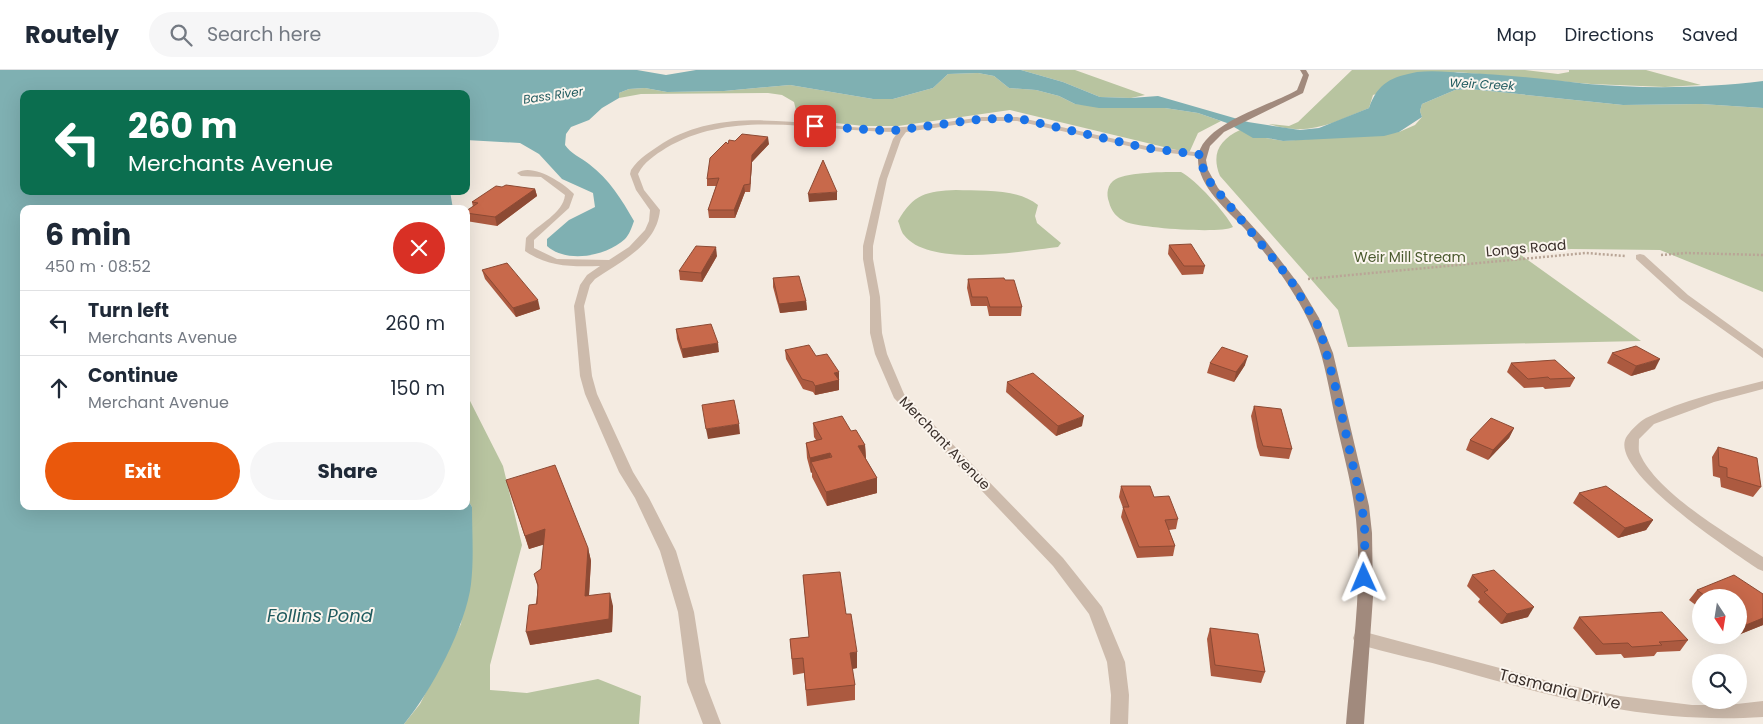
<!DOCTYPE html>
<html lang="en">
<head>
<meta charset="utf-8">
<style>
	:root { --surface:#fff; --page:#f6f6f7; --text:#1f2937; --muted:#747a83; --line:#e0e1e3; --accent:#ea580c }
	body { margin:0; font-family:Poppins,sans-serif; background:var(--page); color:var(--text); height:100vh; display:flex; flex-direction:column; font-size:19px; white-space:nowrap }
	* { box-sizing:border-box; margin:0 }
	p { font-size:16px; color:var(--muted) }
	.icon { flex:none; width:28px; height:28px; fill:none; stroke:currentColor; stroke-width:2; stroke-linecap:round; stroke-linejoin:round }
	.map { position:relative; flex:1; overflow:hidden }
	.panel { position:absolute; left:20px; top:135px; width:450px; height:305px; display:flex; flex-direction:column; background:var(--surface); border-radius:10px; box-shadow:0 5px 20px #0002 }
	.panel>* { flex:none }
	.banner { position:absolute; left:20px; top:20px; width:450px; height:105px; border-radius:10px; box-shadow:0 5px 20px #0002; background:#0b6e4f; color:#fff; overflow:hidden }
	.needle { width:32px; rotate:168deg }
	.buttons { position:absolute; left:1692px; top:519px; display:grid; gap:10px }
	.buttons a { display:grid; place-items:center; width:55px; height:55px; border-radius:50%; background:var(--surface); box-shadow:0 5px 20px #0002; font-size:25px }
	.pin { position:absolute; display:grid; place-items:center; width:42px; height:42px; color:#fff; margin:-21px; border-radius:10px; box-shadow:0 2px 8px #0006 }
	.me { position:absolute; width:55px; margin:-28px; rotate:359deg; stroke-linejoin:round; filter:drop-shadow(0 0 4px #0008) }
	.turn { display:flex; align-items:center; gap:18px; height:105px; padding:0 25px; font-size:22px }
	.turn .icon { width:65px; height:65px; stroke-width:2.5 }
	.turn b { display:block; font-size:35px; line-height:42px }
	.round { display:grid; place-items:center; flex:none; width:52px; height:52px; border-radius:26px; background:var(--page) }
	.headline { display:flex; align-items:center; justify-content:space-between; height:85px; padding:0 25px }
	h1 { font-size:30px; font-weight:700; line-height:38px }
	.cta { display:flex; gap:10px; margin-top:auto; padding:10px 25px }
	.cta a { flex:1; height:58px; border-radius:30px; background:var(--accent); color:#fff; font-size:20px; font-weight:700; line-height:58px; text-align:center }
	.cta a+a { background:var(--page); color:var(--text) }
	ul { padding:0; list-style:none }
	li { display:flex; align-items:center; gap:15px; height:65px; padding:0 25px; border-top:1px solid var(--line) }
	li div { flex:1 }
	li b { display:block; font-size:19px }
	li em { font-style:normal }
	header { display:flex; align-items:center; gap:30px; box-sizing:border-box; height:70px; padding:0 25px; background:var(--surface); border-bottom:1px solid var(--line) }
	header strong { font-size:24px }
	nav { display:flex; gap:28px; margin-inline-start:auto; font-size:18px }
	.search { width:350px; height:45px; background:var(--page); display:flex; align-items:center; gap:12px; box-sizing:border-box; padding:0 18px; border-radius:28px; color:var(--muted); font-size:19px }
	.map>svg:first-child { display:block }
	.green { fill:#b8c4a0 }
	.water { fill:#7fb0b2 }
	.lines { fill:none; stroke-linecap:round; stroke-linejoin:round }
	.path { stroke:#b9a596; stroke-width:2.5; stroke-dasharray:2 2; stroke-linecap:butt }
	.minor { fill:#cdbbac; fill-rule:evenodd }
	.secondary { fill:#a18a7d; fill-rule:evenodd }
	.wall { fill:#ac5a40 }
	.shaded-wall { fill:#8c4a34 }
	.building { fill:#c8694b; stroke:#8c4a34 }
	.route { stroke:#1a73e8; stroke-width:9; stroke-dasharray:0 16.2 }
	.labels { text-anchor:middle; dominant-baseline:central; stroke-width:4; stroke-linejoin:round; paint-order:stroke }
	.far-water-label { font-size:12px; font-style:italic; fill:#1f5a5e; stroke:#fbf5ee }
	.street-label { font-size:14px; fill:#3b302b; stroke:#fbf5ee }
	.park-label { font-size:14px; fill:#4a5a2e; stroke:#fbf5ee }
	.near-street-label { font-size:16px; fill:#3b302b; stroke:#fbf5ee }
	.near-water-label { font-size:18px; font-style:italic; fill:#1f5a5e; stroke:#fbf5ee }
</style>
</head>
<body>
<header>
<strong>Routely</strong>
<div class="search"><svg class="icon" aria-label="search" viewBox="0 0 24 24"><circle cx="10" cy="10" r="6"/><path d="M15 15l6 6"/></svg>Search here</div>
<nav><a>Map</a><a>Directions</a><a>Saved</a></nav>
</header>
<div class="map">
<svg width="1763" height="654" viewBox="0 0 1763 654">
	<rect width="100%" height="100%" fill="#f4ebe1"/>
	<!-- green -->
	<g class="green">
		<path d="M1021 0H1075L1145 25 1131 28 1100 27 1063 12Z"/>
		<path d="M1352 0H1525L1558 4 1569 2V0H1646L1701 15 1665 17 1591 14 1457 2 1373 25 1369 38C1333 53 1308 67 1269 54L1289 56 1298 52Z"/>
		<path d="M978 3 994 6 1009 18 1036 20 1059 26 1075 34 1165 38 1198 43 1221 51 1198 63 1189 83 1010 40 898 56H864L798 49 794 32 782 25 768 23 641 24 619 28V23L629 19 645 18 667 22 724 21 790 15 873 29H893L933 18 948 4Z"/>
		<path d="M1470 19 1623 35 1701 34 1763 38V222L1660 180 1571 179 1518 183 1641 271 1348 277 1338 240 1220 106C1211 84 1219 70 1240 60 1255 69 1267 67 1283 71L1399 62 1415 55 1422 47 1420 41 1422 34 1455 20Z"/>
		<path d="M1181 102C1196 110 1225 142 1233 157 1221 164 1140 158 1126 152 1117 148 1111 141 1109 132 1106 124 1107 114 1116 109 1129 102 1165 102 1181 102Z"/>
		<path d="M956 120C982 121 1017 118 1038 135L1035 146 1037 153 1061 173 1058 177C1022 181 929 198 904 165 901 162 900 155 898 151 913 124 927 121 956 120Z"/>
		<path d="M466 323 503 396 522 475 490 595V620L527 623 598 609 641 626 639 654H404L420 634 461 554 472 437 466 427Z"/>
	</g>
	<!-- water -->
	<path class="water" d="M0 0H637L666 5 696 0H1021L1063 12 1100 27 1131 28 1158 26 1248 52 1300 60 1319 58 1369 38C1378 12 1392 7 1417 2 1432 0 1451 2 1467 3 1507 5 1548 9 1588 14 1646 19 1707 18 1763 11V38L1701 34 1623 35 1470 19 1455 20 1422 34 1420 41 1422 47 1399 62 1384 66 1283 71 1267 68H1253L1227 53 1198 43 1165 38H1099L1075 34 1059 26 1036 20 1009 18 994 6 978 3 948 4 933 18 893 29H873L790 15 724 21 667 22 645 18 629 19 619 23V28L602 38 589 50 571 57 566 64 565 75C571 84 580 87 589 94 609 109 622 130 634 151 632 157 629 165 625 169 607 186 567 194 547 176V169L569 150 595 137 593 123 562 109 539 84 520 73 466 70V24H24V121H450L453 139H24V436H466V427L472 437C472 462 474 489 471 514 466 556 431 622 404 654H0Z"/>
	<g class="lines">
		<!-- path -->
		<g class="path">
			<path d="M1661 185 1686 183 1763 185"/>
			<path d="M1308 209 1586 183 1625 186"/>
		</g>
		<!-- minor -->
		<g class="minor">
			<path d="M982 47H1017L1146 76 1202 83 1206 85 1202 87 1146 80 1017 51H982L906 62 901 69 887 109 873 176V189L880 227 882 263 887 284 904 324 1063 488 1102 537 1125 592 1129 625 1128 654H1110L1111 625 1107 592 1089 544 1053 496 894 328 875 284 870 263V227L863 189V176L879 109 893 69 898 62C821 62 735 37 666 78 655 85 644 92 638 104L644 120 660 140C657 175 621 191 595 209L590 215 584 236 592 306 597 324 633 402 649 428 676 481 694 542 705 612 721 654H703L687 612 678 542 660 481 635 428 619 402 585 324 580 306 574 236 580 215 587 205 600 196C573 197 548 197 525 181L526 168C538 154 563 144 565 125L541 107 521 106 517 103C532 92 564 113 574 124L569 138 534 170V178L557 189 609 190 629 177 645 160 649 151 650 140 636 120 630 104 631 100C639 88 651 81 663 73 728 34 804 57 876 58 912 58 947 52 982 47Z"/>
			<path d="M1640 184 1644 185 1688 225 1763 279V288L1680 229 1636 189V185Z"/>
			<path d="M1763 311V319L1714 332 1654 354 1639 369C1639 374 1638 380 1640 384 1657 423 1728 464 1763 487V501L1758 499C1735 483 1604 399 1627 366 1631 360 1640 351 1646 348 1683 330 1724 321 1763 311Z"/>
			<path d="M1361 561 1548 611 1620 626 1692 635H1728L1763 631V647C1652 654 1563 630 1458 600 1424 590 1389 584 1355 573L1353 568 1355 563Z"/>
		</g>
		<!-- secondary -->
		<path class="secondary" d="M1300 0H1306L1309 5 1303 23 1224 62 1210 76 1206 90 1208 100 1218 118 1265 170 1300 216 1319 248 1333 283 1369 436 1372 463 1373 527 1364 654H1346C1351 591 1362 525 1357 462 1355 423 1343 384 1335 347 1329 320 1325 292 1315 266 1307 244 1294 223 1280 203 1269 188 1257 173 1245 159 1228 141 1197 116 1198 88 1200 54 1272 35 1297 20L1303 5Z"/>
	</g>
	<!-- wall -->
	<g class="wall">
		<path d="M728 74H769L752 92 750 122H745L735 148H709L708 140 716 116H707V109Z"/>
		<path d="M502 117 535 119 537 126 497 156 466 151V141L473 137 472 132Z"/>
		<path d="M1169 175 1205 196 1203 204 1182 205 1168 184Z"/>
		<path d="M717 186 702 212 680 210 679 201Z"/>
		<path d="M482 200 540 239 516 247 485 209Z"/>
		<path d="M773 208 806 231 807 240 780 243 773 217Z"/>
		<path d="M968 209 1005 210 1022 237 1021 246H989L987 236H971L967 218Z"/>
		<path d="M676 259 719 282 683 288 677 269Z"/>
		<path d="M785 280 816 286 839 310V320L815 325 813 322 803 319 786 289Z"/>
		<path d="M1612 283 1655 299 1631 306 1607 293Z"/>
		<path d="M1210 293 1245 295 1234 312 1207 303Z"/>
		<path d="M1511 293 1575 308 1570 317 1545 319 1543 317 1524 318 1507 302Z"/>
		<path d="M1007 312 1082 356 1056 366 1006 322Z"/>
		<path d="M1254 336 1292 379 1289 389 1260 386 1257 377 1251 346Z"/>
		<path d="M813 353 851 361 865 375 866 389 877 408V423L827 436 812 407V402L811 403 807 388 806 373 816 370 814 367Z"/>
		<path d="M1514 358 1509 368 1488 390 1466 380 1470 370Z"/>
		<path d="M1718 377 1761 417 1753 427 1721 417 1720 408 1713 406 1712 387Z"/>
		<path d="M506 410 588 478 591 491 589 526 613 536 612 562 530 575 538 518 534 504 541 499 544 474 529 479Z"/>
		<path d="M1121 416 1154 427 1178 449 1176 459 1169 460 1175 476 1173 486 1137 488 1121 447 1123 438 1119 427Z"/>
		<path d="M1579 423 1653 450 1646 460 1618 468 1573 433Z"/>
		<path d="M803 505 846 544 857 598 852 599 855 615V630L807 636 804 603 793 605 790 569 809 567Z"/>
		<path d="M1472 505 1528 547 1501 554 1478 532 1480 529 1467 516Z"/>
		<path d="M1697 520 1763 524V555L1738 565 1739 528H1701V539L1689 530Z"/>
		<path d="M1579 547 1688 570 1680 581 1657 582 1654 586 1624 588 1621 584 1596 585 1573 558Z"/>
		<path d="M1210 558 1265 602 1261 613 1211 606 1207 569Z"/>
	</g>
	<!-- shaded-wall -->
	<g class="shaded-wall">
		<path d="M768 67 769 74 752 92 750 122V114L752 85Z"/>
		<path d="M744 115 745 122 735 148 734 140Z"/>
		<path d="M535 119 537 126 497 156 495 147Z"/>
		<path d="M837 122V130L809 132 808 124Z"/>
		<path d="M716 177 717 186 702 212 701 203Z"/>
		<path d="M538 230 540 239 516 247 513 238Z"/>
		<path d="M806 231 807 240 780 243 779 234Z"/>
		<path d="M718 273 719 282 683 288 682 279Z"/>
		<path d="M1248 286 1245 295 1234 312 1236 302Z"/>
		<path d="M1660 289 1655 299 1631 306 1636 296Z"/>
		<path d="M839 302V320L815 325V316L834 303Z"/>
		<path d="M1084 346 1082 356 1056 366 1058 356Z"/>
		<path d="M739 354 740 364 708 369 706 359Z"/>
		<path d="M1514 358 1509 368 1488 390 1493 380Z"/>
		<path d="M865 375 866 389 858 376Z"/>
		<path d="M830 383 831 398 811 392 812 402 811 403 810 388Z"/>
		<path d="M877 408V423L827 436 826 422Z"/>
		<path d="M1653 450 1646 460 1618 468 1625 458Z"/>
		<path d="M545 459 549 473 529 479 525 466Z"/>
		<path d="M588 478 591 491 588 540 585 526Z"/>
		<path d="M610 523 613 536 612 562 530 575 526 562Z"/>
		<path d="M1534 537 1528 547 1501 554 1507 544Z"/>
		<path d="M1763 548V555L1738 565 1746 555Z"/>
		<path d="M857 582V598L851 599 850 583Z"/>
	</g>
	<!-- building -->
	<g class="building">
		<path d="M742 64 768 67 752 85 750 114 744 115 734 140H708L719 108 707 109 710 88 726 72 728 74 729 70 735 71Z"/>
		<path d="M823 90 837 122 808 124Z"/>
		<path d="M506 115 535 119 495 147 466 143V141L478 133 472 132 496 116 502 117Z"/>
		<path d="M1191 174 1205 196H1184L1169 175Z"/>
		<path d="M696 176 716 177 701 203 679 201Z"/>
		<path d="M507 193 538 230 513 238 482 200Z"/>
		<path d="M799 206 806 231 779 234 773 208Z"/>
		<path d="M1004 208 1005 210H1014L1022 237H990L987 227H972L968 209Z"/>
		<path d="M711 254 718 273 682 279 676 259Z"/>
		<path d="M809 275 816 286 827 284 839 302 834 303 839 310 815 316 813 312 802 309 785 280Z"/>
		<path d="M1636 276 1660 289 1636 296 1612 283Z"/>
		<path d="M1222 277 1248 286 1236 302 1210 293Z"/>
		<path d="M1555 290 1575 308 1550 309 1548 307 1528 309 1511 293Z"/>
		<path d="M1033 303 1084 346 1058 356 1007 312Z"/>
		<path d="M734 330 739 354 706 359 702 335Z"/>
		<path d="M1254 336 1281 339 1292 379 1263 376 1260 367Z"/>
		<path d="M842 346 851 361 856 360 865 375 858 376 877 408 826 422 811 392 832 387 830 383 810 388 806 373 822 369 813 353Z"/>
		<path d="M1491 348 1514 358 1493 380 1470 370Z"/>
		<path d="M1718 377 1757 388 1761 417 1727 407V398L1719 396Z"/>
		<path d="M555 395 588 478 585 526 610 523 609 549 526 562 529 535 537 534 538 515 534 504 541 499 545 459 525 466 506 410Z"/>
		<path d="M1121 416H1150L1154 427 1169 426 1178 449 1165 450 1175 476 1139 477 1123 437H1129Z"/>
		<path d="M1606 416 1653 450 1625 458 1579 423Z"/>
		<path d="M1494 500 1534 537 1507 544 1484 522 1488 520 1472 505Z"/>
		<path d="M840 502 846 544H851L857 582 850 583 855 615 806 620 803 588 792 589 790 569 809 567 803 505Z"/>
		<path d="M1734 505 1763 524V548L1746 555 1739 549V528H1708L1697 520Z"/>
		<path d="M1662 542 1688 570 1659 572 1662 575 1632 577 1628 573 1603 574 1579 547Z"/>
		<path d="M1210 558 1258 564 1265 602 1215 595Z"/>
	</g>
	<g class="lines">
		<!-- route -->
		<path class="route" d="M815 56 890 61 982 49 1017 48 1146 78 1202 85 1203 98 1210 112 1290 209 1320 259 1336 319 1362 436 1365 463 1364 508"/>
	</g>
	<g class="labels">
		<!-- far-water labels -->
		<g class="far-water-label">
			<text transform="translate(1482 14) rotate(3)">Weir Creek</text>
			<text transform="translate(553 25) rotate(-8)">Bass River</text>
		</g>
		<!-- street labels -->
		<g class="street-label">
			<text transform="translate(1526 178) rotate(-5)">Longs Road</text>
			<text transform="translate(945 373) rotate(46)">Merchant Avenue</text>
		</g>
		<!-- park labels -->
		<g class="park-label">
			<text x="1410" y="187">Weir Mill Stream</text>
		</g>
		<!-- near-street labels -->
		<g class="near-street-label">
			<text transform="translate(1560 619) rotate(14)">Tasmania Drive</text>
		</g>
		<!-- near-water labels -->
		<g class="near-water-label">
			<text x="320" y="545">Follins Pond</text>
		</g>
	</g>
</svg>
<div class="buttons">
<a><svg class="needle" viewBox="-14 -14 28 28"><path d="M0-13l5 13h-10z" fill="#e53935"/><path d="M0 13l5-13h-10z" fill="#747a83"/></svg></a>
<a><svg class="icon" aria-label="search" viewBox="0 0 24 24"><circle cx="10" cy="10" r="6"/><path d="M15 15l6 6"/></svg></a>
</div>
<div class="pin" style="left:815px;top:56px;background:#d93025"><svg class="icon" aria-label="arrive" viewBox="0 0 24 24"><path d="M6 21V4h12l-3 4 3 4H6"/></svg></div>
<svg class="me" style="left:1364px;top:508px" viewBox="-20 -20 40 40"><path d="M0-17L14 15 0 8-14 15z" fill="#1a73e8" stroke="#fff" stroke-width="4"/></svg>
<div class="banner">
<div class="turn"><svg class="icon" aria-label="left" viewBox="0 0 24 24"><path d="M17 20v-9H6M10 6l-5 5 5 5"/></svg><div><b>260 m</b>Merchants Avenue</div></div>
</div>
<section class="panel">
<div class="headline"><div><h1>6 min</h1><p>450 m · 08:52</p></div><a class="round" style="background:#d93025;color:#fff"><svg class="icon" aria-label="close" viewBox="0 0 24 24"><path d="M6 6l12 12M18 6L6 18"/></svg></a></div>
<ul>
<li><svg class="icon" aria-label="left" viewBox="0 0 24 24"><path d="M17 20v-9H6M10 6l-5 5 5 5"/></svg><div><b>Turn left</b><p>Merchants Avenue</p></div><em>260 m</em></li>
<li><svg class="icon" aria-label="ahead" viewBox="0 0 24 24"><path d="M12 20V5M6 11l6-6 6 6"/></svg><div><b>Continue</b><p>Merchant Avenue</p></div><em>150 m</em></li>
</ul>
<div class="cta"><a>Exit</a><a>Share</a></div>
</section>
</div>
</body>
</html>
